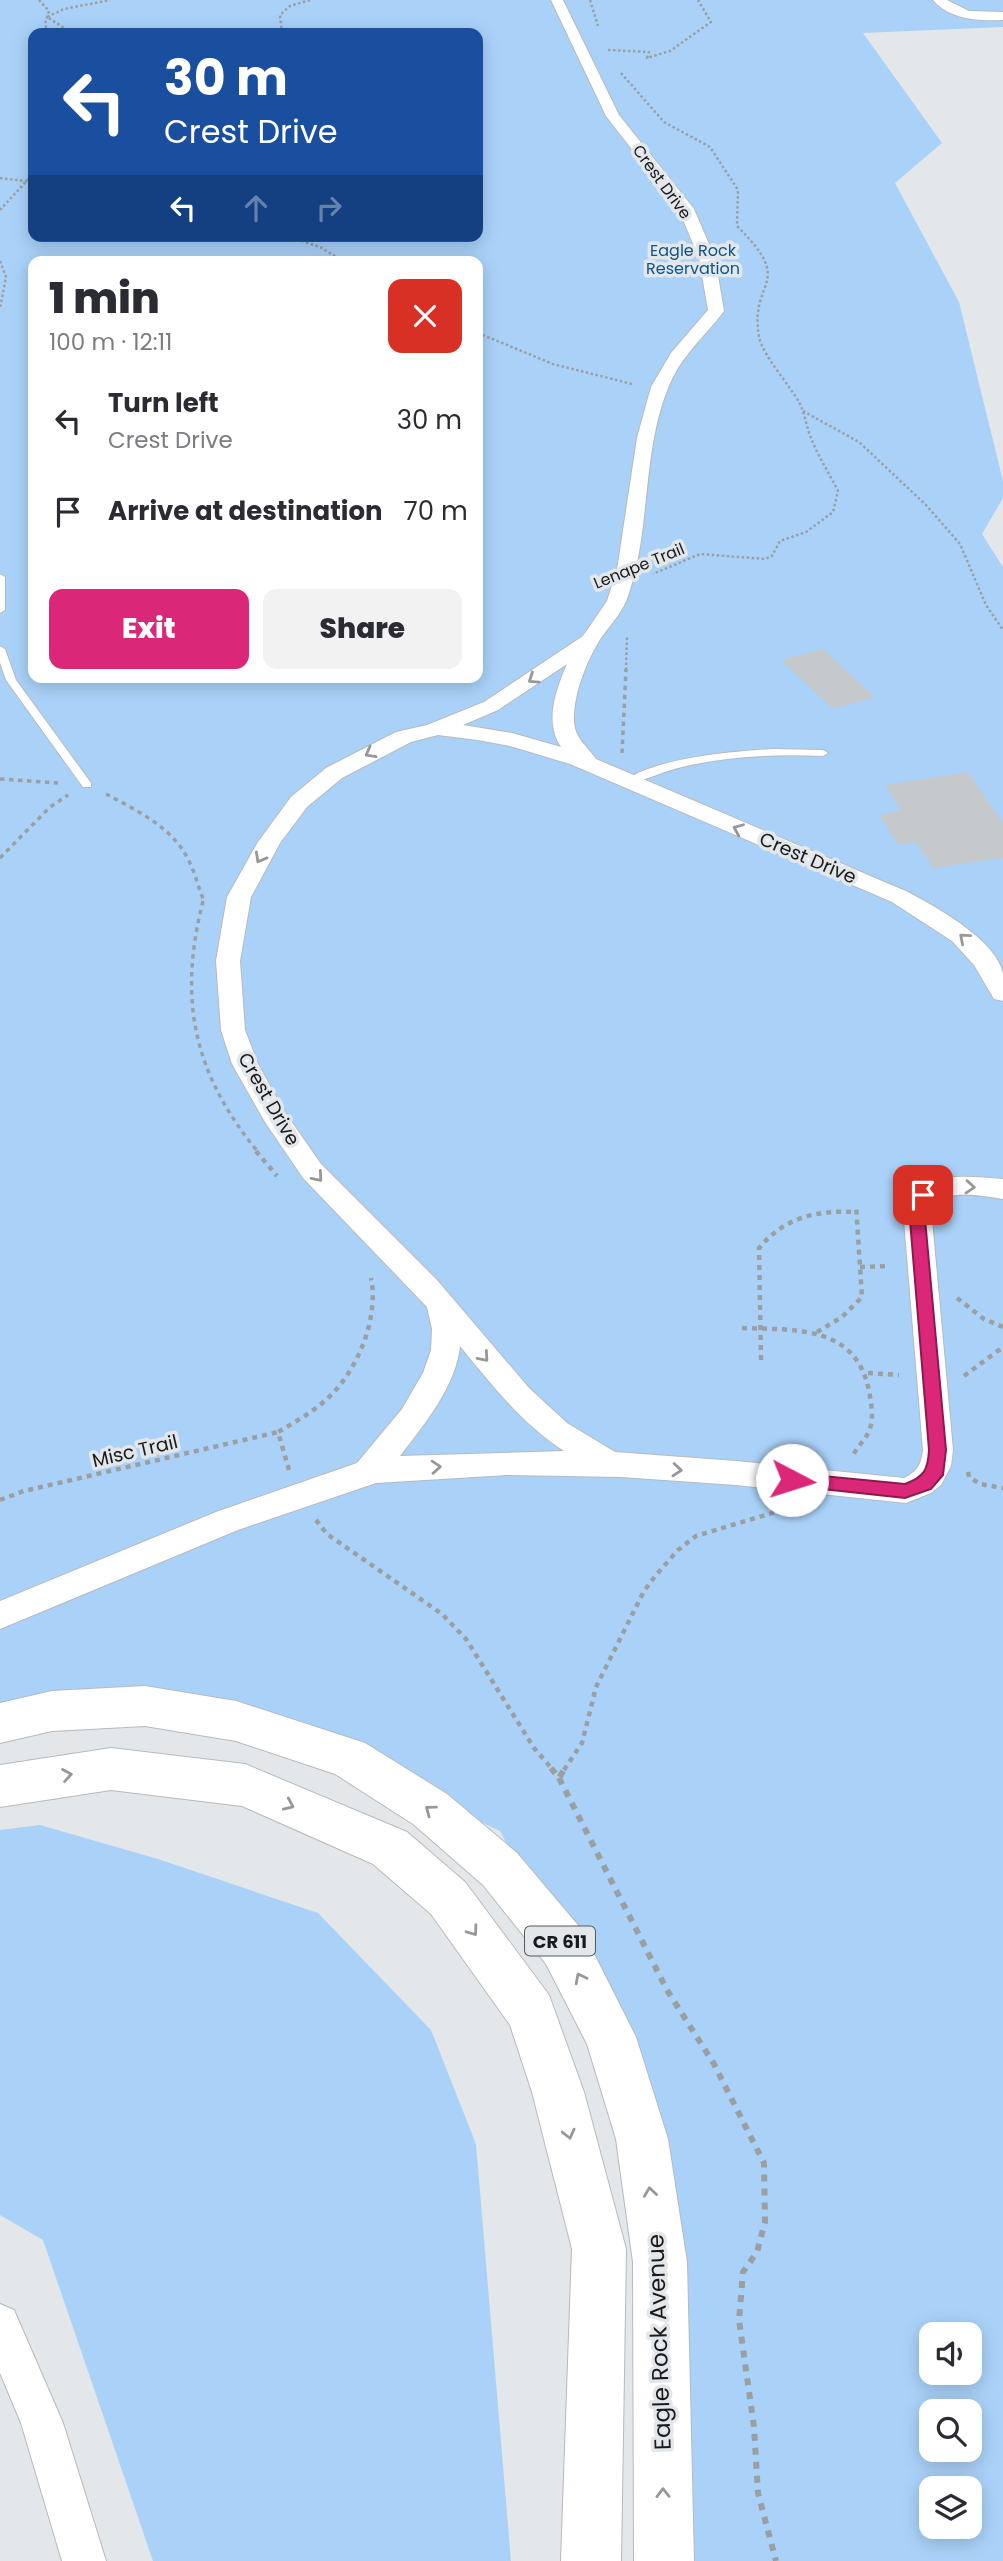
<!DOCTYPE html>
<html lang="en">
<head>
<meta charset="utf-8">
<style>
	:root { --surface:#fff; --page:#f2f2f3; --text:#2b2b33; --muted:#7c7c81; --accent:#db2777 }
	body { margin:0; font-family:Poppins,sans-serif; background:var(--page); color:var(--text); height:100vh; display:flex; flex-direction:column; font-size:26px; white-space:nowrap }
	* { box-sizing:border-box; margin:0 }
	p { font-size:23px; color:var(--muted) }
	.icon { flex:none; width:38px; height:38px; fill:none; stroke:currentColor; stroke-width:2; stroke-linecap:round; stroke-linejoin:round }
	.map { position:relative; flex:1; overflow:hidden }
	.details { position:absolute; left:28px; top:256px; width:455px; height:427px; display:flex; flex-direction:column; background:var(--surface); border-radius:14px; box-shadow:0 4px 18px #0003 }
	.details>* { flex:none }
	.hud { position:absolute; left:28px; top:28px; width:455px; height:214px; border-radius:14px; box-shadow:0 4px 18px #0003; background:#1a4fa0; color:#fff; overflow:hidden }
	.tools { position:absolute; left:919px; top:2322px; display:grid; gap:14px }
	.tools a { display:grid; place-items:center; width:63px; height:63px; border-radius:14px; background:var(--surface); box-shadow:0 4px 18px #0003; font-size:35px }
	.pin { position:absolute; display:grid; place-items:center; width:60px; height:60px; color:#fff; margin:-30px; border-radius:14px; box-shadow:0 4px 10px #0006 }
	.me { position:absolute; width:77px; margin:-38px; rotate:95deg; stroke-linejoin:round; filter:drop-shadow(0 0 5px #0008) }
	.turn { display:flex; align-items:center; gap:24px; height:147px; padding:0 21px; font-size:32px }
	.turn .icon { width:91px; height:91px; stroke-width:2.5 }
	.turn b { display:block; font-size:49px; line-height:60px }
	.lanes { display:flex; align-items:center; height:66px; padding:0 21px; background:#0003; justify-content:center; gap:35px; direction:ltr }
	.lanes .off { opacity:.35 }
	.round { display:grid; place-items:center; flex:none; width:74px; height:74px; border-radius:14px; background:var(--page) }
	.head { display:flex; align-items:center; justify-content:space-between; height:119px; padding:0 21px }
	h1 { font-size:42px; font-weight:800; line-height:52px }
	.button { display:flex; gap:14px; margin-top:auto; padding:14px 21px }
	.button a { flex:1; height:80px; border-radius:14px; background:var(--accent); color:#fff; font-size:28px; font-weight:800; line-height:80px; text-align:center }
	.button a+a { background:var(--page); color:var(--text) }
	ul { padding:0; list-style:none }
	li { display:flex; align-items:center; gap:21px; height:91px; padding:0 21px }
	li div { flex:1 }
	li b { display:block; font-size:26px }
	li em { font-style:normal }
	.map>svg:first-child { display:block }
	.green { fill:#aad2f9; fill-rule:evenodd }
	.building { fill:#c5c9cc }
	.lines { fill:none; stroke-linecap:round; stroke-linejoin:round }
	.service-casing { stroke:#b6babd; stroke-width:2 }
	.minor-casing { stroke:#b6babd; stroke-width:2 }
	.primary-casing { stroke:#b6babd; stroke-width:2 }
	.path-far3 { stroke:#9c9fa1; stroke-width:2.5; stroke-dasharray:2.5 2.5; stroke-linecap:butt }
	.path-far2 { stroke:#9c9fa1; stroke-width:3.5; stroke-dasharray:4.5 4.5; stroke-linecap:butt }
	.path-far1 { stroke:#9c9fa1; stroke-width:4.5; stroke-dasharray:5 5; stroke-linecap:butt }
	.path { stroke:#9c9fa1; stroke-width:6; stroke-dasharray:7 7; stroke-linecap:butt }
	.service { fill:#fff; fill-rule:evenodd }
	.minor { fill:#fff; fill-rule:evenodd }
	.primary { fill:#fff; fill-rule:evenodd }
	.oneway { stroke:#989899 }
	.route { fill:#db2777; stroke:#8e194d; stroke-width:2 }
	.labels { text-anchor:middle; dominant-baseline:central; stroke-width:7; stroke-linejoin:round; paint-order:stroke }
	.far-street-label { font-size:16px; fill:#191a1c; stroke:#e3e7ea }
	.far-park-label { font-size:16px; fill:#115386; stroke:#e3e7ea }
	.shield { fill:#e3e7ea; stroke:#56585a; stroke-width:2 }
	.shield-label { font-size:18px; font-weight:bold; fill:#191a1c }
	.street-label { font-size:19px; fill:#191a1c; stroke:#e3e7ea }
	.near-street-label { font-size:23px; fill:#191a1c; stroke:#e3e7ea }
</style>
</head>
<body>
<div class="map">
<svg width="1003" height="2561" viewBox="0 0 1003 2561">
	<rect width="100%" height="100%" fill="#e3e7ea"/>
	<!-- green -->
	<g class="green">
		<path d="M0 0H1003V27L863 33 942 143 895 183 959 302 1003 481V498L982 534 1003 567V2561H675L600 2018 500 1831 298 1734 41 1719 0 1724ZM33 33H478V236H33ZM33 261H478V677H33ZM931 2334H970V2373H931ZM931 2412H970V2450H931ZM931 2488H970V2527H931Z"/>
		<path d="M40 1825 158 1859 318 1913 431 2030 476 2144 511 2561H153L43 2240 0 2215V1830Z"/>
	</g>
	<!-- building -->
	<g class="building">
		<path d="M823 649 875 697 833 709 781 660Z"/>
		<path d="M968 772 1003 823V858L933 868 916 842 898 845 879 815 901 811 885 785Z"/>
	</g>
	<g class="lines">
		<!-- service casing -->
		<g class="service-casing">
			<g id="service">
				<path d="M0 574 5 577V610L0 613Z"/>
				<path d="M0 646 5 649 16 680 91 783V787H83L6 680 0 663Z"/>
				<path d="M774 749 823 750 828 753 823 756C775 754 728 756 682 767 664 771 648 779 630 784L625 781C653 758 737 751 774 749Z"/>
			</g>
		</g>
		<!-- minor casing -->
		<g class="minor-casing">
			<g id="minor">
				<path d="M551 0H563L619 115 694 209 715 258 724 311C707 334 685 352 672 379 641 445 652 524 629 593 624 611 611 624 601 638 587 660 576 688 574 713 572 737 584 742 596 759L908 892C936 907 996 940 1003 973 1003 982 1003 992 1003 1001L994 999 974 965 952 941 892 902 570 764 510 746 478 740 438 735 411 742 342 778 307 807 280 843 251 897 240 961 245 1030 258 1064 284 1111 321 1164 437 1280 529 1388 567 1423 615 1452 736 1461 904 1478C918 1471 921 1465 923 1450L903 1208C925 1170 964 1176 1003 1179V1199C979 1196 947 1187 931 1209L953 1450 951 1466 941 1485 931 1493 906 1503 736 1485 621 1477 507 1475 376 1483 238 1530 0 1629V1601L216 1512 357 1463 402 1409 423 1373 431 1350 432 1329 427 1307 303 1178 265 1122 232 1064 221 1030 216 961 227 897 258 842 291 797 326 768 396 732 427 725 484 702 583 636 607 601 617 570 637 438 651 387 671 353 708 310 699 258 679 210 606 116ZM567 664C556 690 544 721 561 747L512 733 463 725 498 710ZM460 1346C491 1384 522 1424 564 1451L400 1456C424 1425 456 1386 460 1346Z"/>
				<path d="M933 0H947L969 11 1003 12V20C979 21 950 20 933 0Z"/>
				<path d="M0 2304 14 2310 63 2423 106 2561H62L21 2423 0 2373Z"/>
			</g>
		</g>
		<!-- primary casing -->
		<g class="primary-casing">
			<g id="primary">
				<path d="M145 1686 236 1701 365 1743 447 1794 517 1853 582 1930 636 2037 668 2139 687 2262 694 2561H634L633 2262 616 2139 587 2044 546 1964 483 1885 413 1824 335 1774 236 1741 145 1726 52 1731 0 1743V1703L52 1691Z"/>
				<path d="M111 1748 245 1764 407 1832 465 1882 549 1995 584 2092 626 2249 621 2561H561L572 2249 532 2092 510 2025 431 1914 373 1864 242 1806 111 1790 0 1807V1765Z"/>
			</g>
		</g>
		<!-- path-far3 -->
		<g class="path-far3">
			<path d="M39 0 49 11 45 24 48 33"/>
			<path d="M590 0 598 26"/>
			<path d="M72 33 47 17 64 9 110 0"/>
			<path d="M282 33 280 15 290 6 310 0"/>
			<path d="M608 50 649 52 647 58 670 51 711 22 698 0"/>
			<path d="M621 73 664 122 710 147 738 190 737 226C797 286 749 277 759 337 762 354 790 386 799 402 805 413 806 426 811 438 818 456 829 473 838 491L833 512 806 532 780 541 772 556 765 559 700 554 653 574"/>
			<path d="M0 178 33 182"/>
			<path d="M0 210 33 174"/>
			<path d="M287 236 320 247 343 261"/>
			<path d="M0 261 6 277 0 308"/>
			<path d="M478 333 553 364 632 384"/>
			<path d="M803 411 859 442 926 505 960 544 986 605 1003 630"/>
			<path d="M626 670 627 636"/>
		</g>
		<!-- path-far2 -->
		<g class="path-far2">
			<path d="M622 753 626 669"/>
			<path d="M0 779 58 783"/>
			<path d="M106 794C136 810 172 827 188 859 195 872 198 887 204 901"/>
			<path d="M0 858 50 807 68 795"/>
			<path d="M203 901C178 999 193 1073 258 1152"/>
		</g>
		<!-- path-far1 -->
		<g class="path-far1">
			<path d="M256 1151 277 1176"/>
			<path d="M860 1267 890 1266"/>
			<path d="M957 1298 984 1319 1003 1327"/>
			<path d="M742 1328C796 1330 856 1325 869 1391 871 1402 874 1417 870 1428 867 1439 857 1446 853 1456"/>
			<path d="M817 1332 842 1317 862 1297 856 1205"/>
			<path d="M761 1360 759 1248C785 1217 817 1210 856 1212"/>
			<path d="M868 1373 899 1375"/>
			<path d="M964 1376 1003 1347"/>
			<path d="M289 1470 278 1432C295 1422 313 1412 328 1398 358 1370 379 1318 371 1278"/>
			<path d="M968 1472 969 1477 980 1484 1003 1488"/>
			<path d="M0 1500 24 1491 278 1432"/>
			<path d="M316 1520 327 1534 442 1614 466 1639 534 1748 553 1770"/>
			<path d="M564 1770 582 1743 596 1687 644 1591 656 1575 678 1550 696 1536 782 1510"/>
		</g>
		<!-- path -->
		<g class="path">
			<path d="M551 1768 559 1778 565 1768"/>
			<path d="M559 1778 667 1990 714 2064 764 2163 765 2222 757 2252 743 2272 739 2320 754 2427 758 2493 776 2561"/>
		</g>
		<!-- service -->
		<use href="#service" class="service"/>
		<!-- minor -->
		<use href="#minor" class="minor"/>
		<!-- primary -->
		<use href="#primary" class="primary"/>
	</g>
	<!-- one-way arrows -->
	<defs><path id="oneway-chevron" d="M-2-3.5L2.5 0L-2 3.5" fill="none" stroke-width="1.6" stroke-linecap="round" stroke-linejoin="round" transform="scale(1.75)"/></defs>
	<g class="oneway">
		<use href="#oneway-chevron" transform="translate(533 679) rotate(146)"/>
		<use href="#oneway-chevron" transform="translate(370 753) rotate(151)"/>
		<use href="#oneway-chevron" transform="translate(738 829) rotate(-157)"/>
		<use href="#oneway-chevron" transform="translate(260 858) rotate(119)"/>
		<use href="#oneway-chevron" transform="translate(964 938) rotate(-139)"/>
		<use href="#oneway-chevron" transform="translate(318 1177) rotate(49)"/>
		<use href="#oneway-chevron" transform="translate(970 1187) rotate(4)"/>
		<use href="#oneway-chevron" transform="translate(484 1357) rotate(49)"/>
		<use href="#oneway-chevron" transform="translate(436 1467) rotate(-4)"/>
		<use href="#oneway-chevron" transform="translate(677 1470) rotate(5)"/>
		<use href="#oneway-chevron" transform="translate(67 1775) rotate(-9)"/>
		<use href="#oneway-chevron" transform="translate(289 1805) rotate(24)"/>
		<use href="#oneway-chevron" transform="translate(430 1810) rotate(-143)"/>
		<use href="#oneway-chevron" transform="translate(473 1931) rotate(54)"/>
		<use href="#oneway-chevron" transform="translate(580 1978) rotate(-117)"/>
		<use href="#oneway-chevron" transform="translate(569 2134) rotate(76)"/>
		<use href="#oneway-chevron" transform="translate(650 2192) rotate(-98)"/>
		<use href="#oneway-chevron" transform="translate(663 2493) rotate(-91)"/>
	</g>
	<!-- route -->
	<path class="route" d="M923 1190 930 1195 924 1208 946 1450 943 1475 931 1489 905 1498 786 1485 784 1480 792 1473 905 1484C924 1477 928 1470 929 1450L909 1208 917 1192Z"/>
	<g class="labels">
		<!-- far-street labels -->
		<g class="far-street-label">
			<text transform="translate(662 182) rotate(54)">Crest Drive</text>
			<text transform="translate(639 566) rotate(-22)">Lenape Trail</text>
		</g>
		<!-- far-park labels -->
		<g class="far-park-label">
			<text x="693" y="250">Eagle Rock<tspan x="693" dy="18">Reservation</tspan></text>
		</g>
		<!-- shield labels -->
		<rect class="shield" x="525" y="1926.5" width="70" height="29" rx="5"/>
		<g class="shield-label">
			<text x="560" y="1941">CR 611</text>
		</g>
		<!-- street labels -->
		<g class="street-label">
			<text transform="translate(808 858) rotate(23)">Crest Drive</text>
			<text transform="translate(269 1099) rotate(60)">Crest Drive</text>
			<text transform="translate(135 1451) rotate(-13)">Misc Trail</text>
		</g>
		<!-- near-street labels -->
		<g class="near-street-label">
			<text transform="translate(659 2342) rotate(-92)">Eagle Rock Avenue</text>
		</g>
	</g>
</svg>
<div class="tools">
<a><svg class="icon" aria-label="sound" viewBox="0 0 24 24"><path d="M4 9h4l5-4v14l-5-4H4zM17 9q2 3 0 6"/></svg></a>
<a><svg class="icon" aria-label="search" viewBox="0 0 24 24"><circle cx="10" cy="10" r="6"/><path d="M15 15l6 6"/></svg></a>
<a><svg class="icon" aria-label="layers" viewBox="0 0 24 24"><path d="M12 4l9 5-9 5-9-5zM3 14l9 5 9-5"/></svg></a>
</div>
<div class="pin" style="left:923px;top:1195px;background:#d93025"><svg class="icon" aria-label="arrive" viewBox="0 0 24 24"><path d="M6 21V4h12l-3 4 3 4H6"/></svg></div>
<svg class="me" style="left:792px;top:1480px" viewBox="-20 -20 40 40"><circle r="19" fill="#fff"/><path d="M0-13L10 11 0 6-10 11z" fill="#db2777"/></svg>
<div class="hud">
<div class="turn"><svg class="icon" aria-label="left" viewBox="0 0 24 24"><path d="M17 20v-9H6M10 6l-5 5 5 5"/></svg><div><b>30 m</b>Crest Drive</div></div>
<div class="lanes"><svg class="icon" aria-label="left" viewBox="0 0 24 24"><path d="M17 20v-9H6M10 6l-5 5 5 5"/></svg><svg class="icon off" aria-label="ahead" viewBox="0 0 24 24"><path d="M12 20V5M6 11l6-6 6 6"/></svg><svg class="icon off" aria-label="right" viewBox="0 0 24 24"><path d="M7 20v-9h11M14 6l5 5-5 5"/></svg></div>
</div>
<section class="details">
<div class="head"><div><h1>1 min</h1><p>100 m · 12:11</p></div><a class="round" style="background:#d93025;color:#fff"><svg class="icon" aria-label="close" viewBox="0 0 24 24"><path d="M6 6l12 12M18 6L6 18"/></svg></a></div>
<ul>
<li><svg class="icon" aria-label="left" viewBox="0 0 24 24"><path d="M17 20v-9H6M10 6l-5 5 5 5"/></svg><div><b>Turn left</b><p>Crest Drive</p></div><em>30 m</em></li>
<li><svg class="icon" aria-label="arrive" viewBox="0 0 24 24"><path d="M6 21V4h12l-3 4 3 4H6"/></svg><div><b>Arrive at destination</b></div><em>70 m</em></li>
</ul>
<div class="button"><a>Exit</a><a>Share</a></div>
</section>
</div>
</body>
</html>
